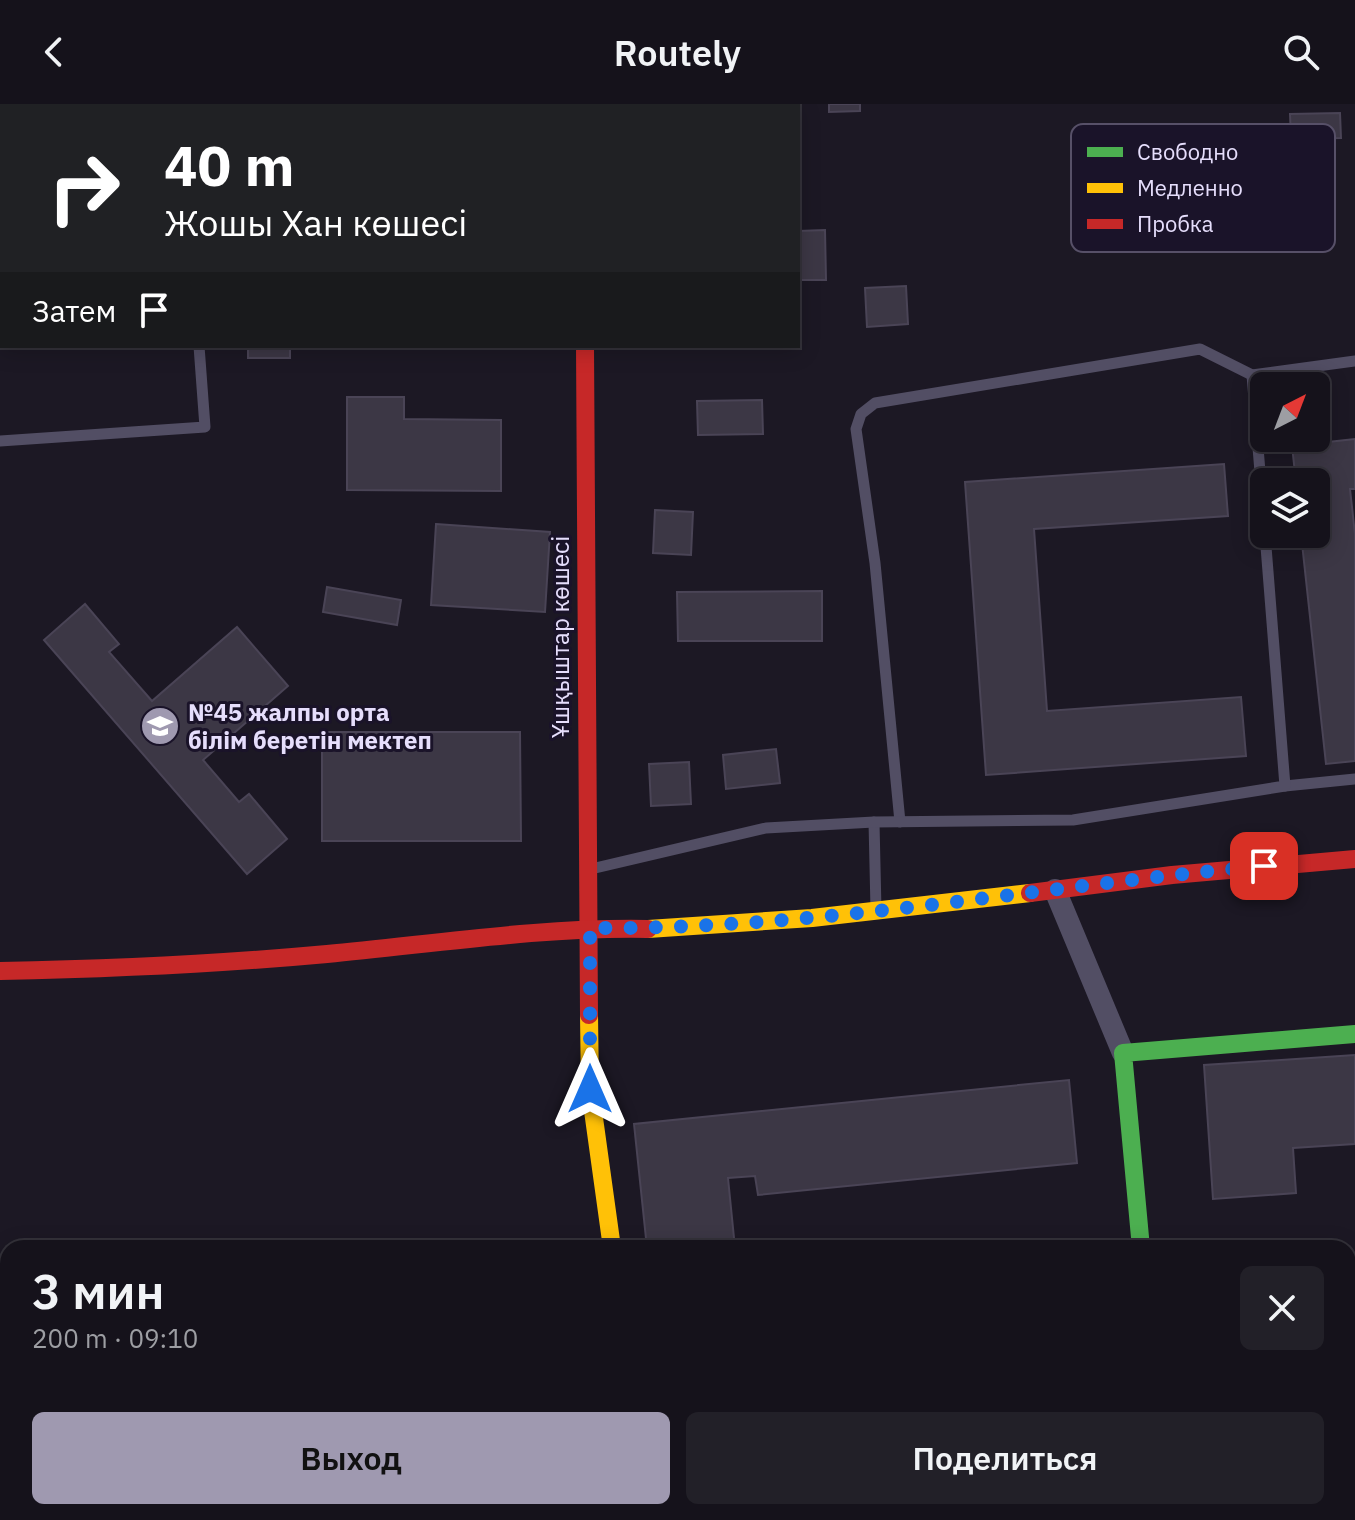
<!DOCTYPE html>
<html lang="ru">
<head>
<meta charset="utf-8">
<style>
	:root { --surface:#15121b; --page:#222028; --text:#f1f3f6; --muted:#9d9ea3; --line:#34323a; --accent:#9f99b0 }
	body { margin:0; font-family:"IBM Plex Sans",sans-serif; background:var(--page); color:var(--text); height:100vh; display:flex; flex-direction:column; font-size:30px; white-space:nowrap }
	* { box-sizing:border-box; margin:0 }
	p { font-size:26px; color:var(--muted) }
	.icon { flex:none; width:44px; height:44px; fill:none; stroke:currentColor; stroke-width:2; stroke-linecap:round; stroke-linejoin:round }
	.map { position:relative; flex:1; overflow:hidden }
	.side { position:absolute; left:0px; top:1136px; width:1356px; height:280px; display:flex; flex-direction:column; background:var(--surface); border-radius:24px 24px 0 0; box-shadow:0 4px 20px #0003,0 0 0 2px var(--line) }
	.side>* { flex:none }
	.top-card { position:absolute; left:0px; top:0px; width:800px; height:244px; box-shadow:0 4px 20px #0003,0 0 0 2px var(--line); background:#202124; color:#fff; overflow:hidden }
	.needle { width:52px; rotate:42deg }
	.tools { position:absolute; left:1250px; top:268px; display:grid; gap:16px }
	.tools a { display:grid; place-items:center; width:80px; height:80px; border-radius:12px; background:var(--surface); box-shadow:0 4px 20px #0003,0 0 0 2px var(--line); font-size:40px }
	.pin { position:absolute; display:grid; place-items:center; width:68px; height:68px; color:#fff; margin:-34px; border-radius:16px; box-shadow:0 4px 12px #0006 }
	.me { position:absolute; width:88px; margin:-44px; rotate:0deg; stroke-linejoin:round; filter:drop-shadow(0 0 6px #0008) }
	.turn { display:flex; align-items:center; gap:28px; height:168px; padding:0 32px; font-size:36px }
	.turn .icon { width:104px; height:104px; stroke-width:2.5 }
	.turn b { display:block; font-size:56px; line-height:68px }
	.then { display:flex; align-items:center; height:76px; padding:0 32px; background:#0003; gap:16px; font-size:30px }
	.round { display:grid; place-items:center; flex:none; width:84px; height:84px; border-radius:12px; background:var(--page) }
	.head { display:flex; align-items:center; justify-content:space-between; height:136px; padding:0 32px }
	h1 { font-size:48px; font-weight:600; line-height:60px }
	.cta { display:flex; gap:16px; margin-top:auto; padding:16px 32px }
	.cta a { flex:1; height:92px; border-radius:12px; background:var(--accent); color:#111; font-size:32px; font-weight:600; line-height:92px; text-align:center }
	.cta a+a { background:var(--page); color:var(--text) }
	header { display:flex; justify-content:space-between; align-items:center; height:104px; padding:0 32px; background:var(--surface); font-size:36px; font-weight:600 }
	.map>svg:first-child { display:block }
	.building { fill:#3c3745; stroke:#4a4456; stroke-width:2 }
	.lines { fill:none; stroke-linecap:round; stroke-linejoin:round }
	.lane { stroke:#524e64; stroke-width:11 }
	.street { stroke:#524e64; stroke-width:22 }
	.fast { stroke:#4caf50; stroke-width:18 }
	.slow { stroke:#ffc107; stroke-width:18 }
	.jam { stroke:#c62828; stroke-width:18 }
	.route { stroke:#1a73e8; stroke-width:14; stroke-dasharray:0 25.2 }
	.labels { text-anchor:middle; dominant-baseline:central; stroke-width:6; stroke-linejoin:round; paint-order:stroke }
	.street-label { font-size:24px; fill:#e6defc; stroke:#1a1329 }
	.poi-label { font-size:24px; font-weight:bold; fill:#e6defc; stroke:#1a1329; text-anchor:start }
	.key { fill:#1a1329; stroke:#575068; stroke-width:2 }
	.key-label { font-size:22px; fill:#e6defc }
</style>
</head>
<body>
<header><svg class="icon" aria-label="back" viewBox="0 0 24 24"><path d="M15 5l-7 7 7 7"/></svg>Routely<svg class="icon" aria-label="search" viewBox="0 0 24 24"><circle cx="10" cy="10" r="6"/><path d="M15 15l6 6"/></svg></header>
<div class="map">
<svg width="1355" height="1416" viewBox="0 0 1355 1416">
	<rect width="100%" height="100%" fill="#1c1824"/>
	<!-- building -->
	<g class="building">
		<rect x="461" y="0" width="70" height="2"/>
		<path d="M829 0H860V7L829 8Z"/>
		<path d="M1340 9 1341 34 1291 35 1290 10Z"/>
		<path d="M825 126 826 176H798V127Z"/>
		<path d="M906 182 908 220 867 223 865 184Z"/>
		<rect x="248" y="242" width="42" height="12"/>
		<path d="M347 293H404V315L501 316V387L347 386Z"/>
		<path d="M762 296 763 330 698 331 697 297Z"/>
		<path d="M1355 335V385H1350L1355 430V657L1326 660 1301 430H1316V378H1296L1292 342Z"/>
		<path d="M1224 360 1228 412 1034 425 1047 607 1241 593 1246 652 986 671 965 378Z"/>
		<path d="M655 406 693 408 691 451 653 449Z"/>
		<path d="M436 420 550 428 545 508 431 501Z"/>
		<path d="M327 483 401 496 397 521 323 508Z"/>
		<path d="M822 487V537H678L677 488Z"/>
		<path d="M85 500 119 540 109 548 152 597 237 523 288 582 203 656 239 698 249 690 287 735 247 770 44 536Z"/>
		<path d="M322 628H520L521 737H322Z"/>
		<path d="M776 645 780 679 726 685 723 651Z"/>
		<path d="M689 658 691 700 651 702 649 660Z"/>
		<path d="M1355 951V1040L1293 1044 1296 1089 1213 1095 1204 961Z"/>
		<path d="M1069 976 1077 1059 758 1091 755 1072 728 1074 735 1144H647L634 1020Z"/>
		<path d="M1355 1285V1365H1348V1286Z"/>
		<path d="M677 1408H759L760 1416H678Z"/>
		<path d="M1073 1408H1137L1152 1415 1069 1416Z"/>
	</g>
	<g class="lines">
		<!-- lane -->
		<g class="lane">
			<path d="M181 0V2"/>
			<path d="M47 2 50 0"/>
			<path d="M0 35 2 33"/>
			<path d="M0 337 205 323 199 242"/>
			<path d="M1264 416 1252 271 1355 257"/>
			<path d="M1285 682 1355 675"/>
			<path d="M874 718 876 806"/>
			<path d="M900 718 875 459 856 325 861 310 875 299 1200 245 1252 271"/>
			<path d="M591 765 766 724 874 718 1073 716 1285 682 1265 430"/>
			<path d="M1270 1416 1280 1408"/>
		</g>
		<!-- street -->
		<g class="street">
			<path d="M584 0V2"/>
			<path d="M1055 786 1123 949"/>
			<path d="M1348 1403H1355"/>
			<path d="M650 1408 651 1416"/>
			<path d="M1163 1416 1164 1408"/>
		</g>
		<!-- fast -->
		<path class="fast" d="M1141 1144 1123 949 1355 930"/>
		<!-- slow -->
		<g class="slow">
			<path d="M648 825 812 814 1030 789"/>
			<path d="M589 911 590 985 612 1144"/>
		</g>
		<!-- jam -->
		<g class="jam">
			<path d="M585 242 589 911"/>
			<path d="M1030 789 1172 771 1355 755"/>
			<path d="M0 867C109 865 218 860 327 850 434 840 541 823 648 825"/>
		</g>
	</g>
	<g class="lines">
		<!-- route -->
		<path class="route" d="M590 985V824C816 826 1039 782 1264 762"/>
	</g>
	<!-- icons -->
	<defs>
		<g id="school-disc" transform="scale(2)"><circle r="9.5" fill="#9f99b0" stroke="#1a1329"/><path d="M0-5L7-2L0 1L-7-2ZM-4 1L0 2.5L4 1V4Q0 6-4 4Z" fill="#fff"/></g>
	</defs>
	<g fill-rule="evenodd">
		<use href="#school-disc" x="160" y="622"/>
	</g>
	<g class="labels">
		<!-- street labels -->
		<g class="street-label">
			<text transform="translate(560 533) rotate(-90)">Ұшқыштар көшесі</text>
		</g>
		<!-- poi labels -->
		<g class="poi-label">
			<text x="188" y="608">№45 жалпы орта<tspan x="188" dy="28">білім беретін мектеп</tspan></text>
		</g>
	</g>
	<!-- legend -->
	<rect x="1071" y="20" width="264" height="128" rx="12" class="key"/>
	<rect x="1087" y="43" width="36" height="10" fill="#4caf50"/>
	<rect x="1087" y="79" width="36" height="10" fill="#ffc107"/>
	<rect x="1087" y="115" width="36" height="10" fill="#c62828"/>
	<g class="key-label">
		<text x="1137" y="56">Свободно</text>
		<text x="1137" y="92">Медленно</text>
		<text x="1137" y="128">Пробка</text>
	</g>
</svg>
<div class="tools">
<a><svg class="needle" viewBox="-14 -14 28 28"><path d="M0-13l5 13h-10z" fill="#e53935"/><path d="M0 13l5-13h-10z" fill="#9d9ea3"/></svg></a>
<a><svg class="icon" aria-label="layers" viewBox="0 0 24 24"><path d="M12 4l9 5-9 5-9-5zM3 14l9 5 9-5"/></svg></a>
</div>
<div class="pin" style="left:1264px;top:762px;background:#d93025"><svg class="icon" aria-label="arrive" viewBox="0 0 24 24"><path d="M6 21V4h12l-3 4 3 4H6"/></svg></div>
<svg class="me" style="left:590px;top:985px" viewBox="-20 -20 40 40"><path d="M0-17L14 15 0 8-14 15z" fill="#1a73e8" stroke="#fff" stroke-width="4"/></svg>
<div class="top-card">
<div class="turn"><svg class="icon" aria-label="right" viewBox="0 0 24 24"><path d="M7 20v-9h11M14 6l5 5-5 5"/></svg><div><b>40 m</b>Жошы Хан көшесі</div></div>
<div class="then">Затем<svg class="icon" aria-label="arrive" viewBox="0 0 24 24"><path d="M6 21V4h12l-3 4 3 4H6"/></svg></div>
</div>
<section class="side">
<div class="head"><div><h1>3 мин</h1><p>200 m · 09:10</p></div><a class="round"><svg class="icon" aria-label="close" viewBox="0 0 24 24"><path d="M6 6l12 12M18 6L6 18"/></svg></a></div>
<div class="cta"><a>Выход</a><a>Поделиться</a></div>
</section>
</div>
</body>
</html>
